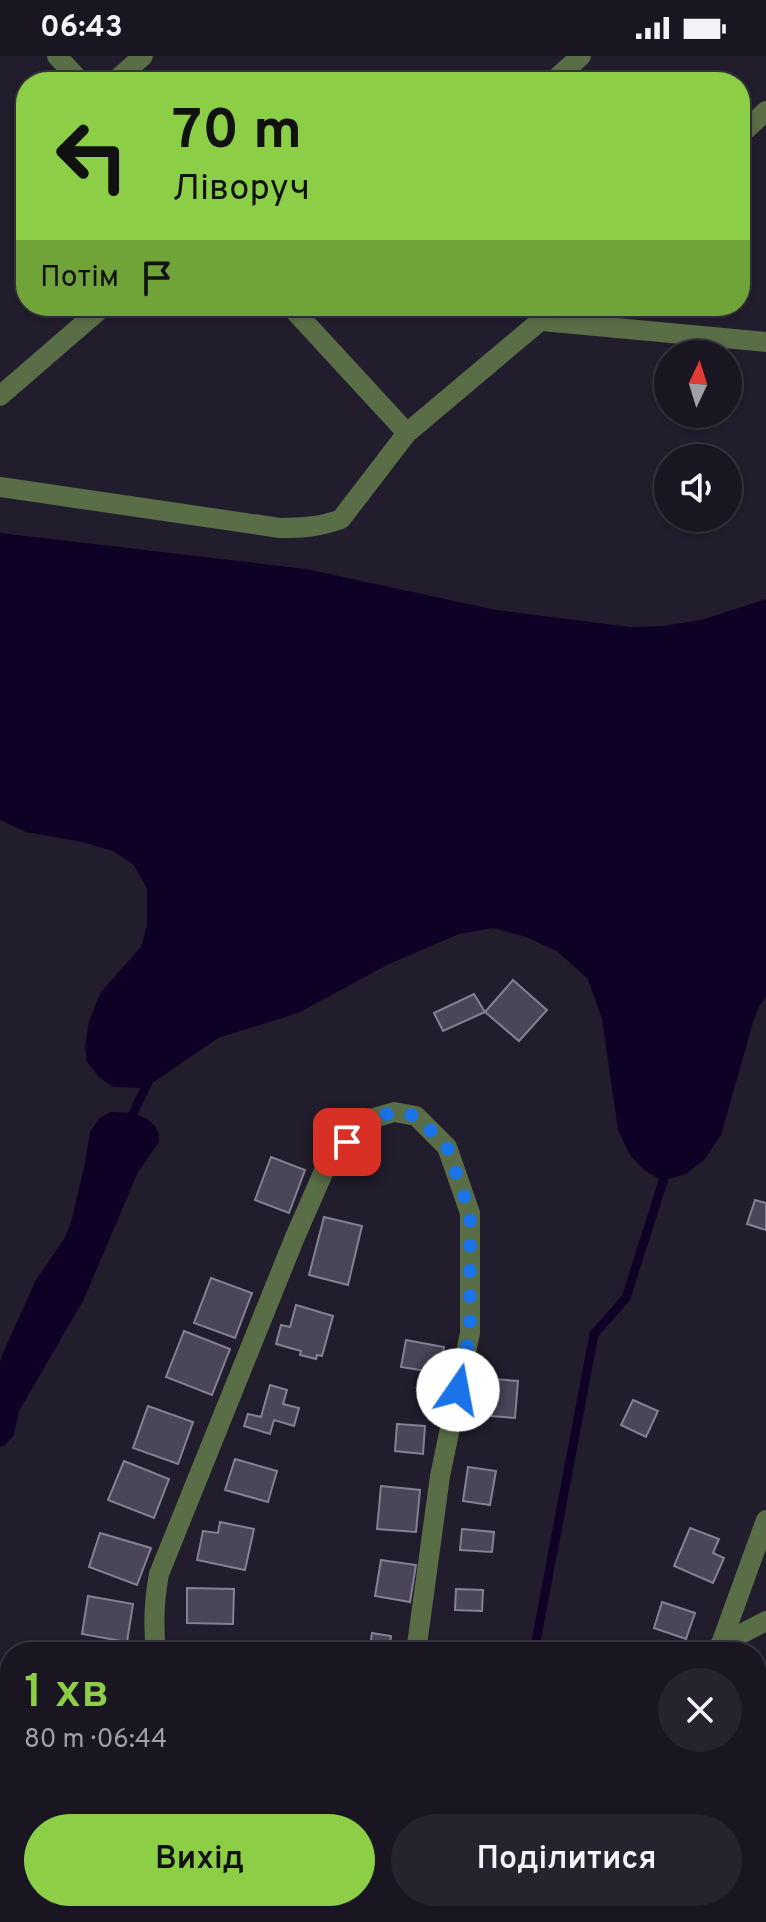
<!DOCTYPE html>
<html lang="uk">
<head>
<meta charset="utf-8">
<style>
	:root { --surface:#191621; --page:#26232e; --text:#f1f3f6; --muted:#9f9fa5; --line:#37353f; --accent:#8cce46 }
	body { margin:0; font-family:Overpass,sans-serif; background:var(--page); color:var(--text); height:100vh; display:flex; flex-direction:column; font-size:30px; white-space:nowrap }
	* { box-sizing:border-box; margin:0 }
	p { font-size:26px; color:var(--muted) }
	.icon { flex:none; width:44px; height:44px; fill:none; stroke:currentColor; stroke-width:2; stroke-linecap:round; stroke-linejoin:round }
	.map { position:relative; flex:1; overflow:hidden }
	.panel { position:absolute; left:0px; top:1586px; width:766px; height:280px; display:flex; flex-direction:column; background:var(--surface); border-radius:32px 32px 0 0; box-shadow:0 2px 6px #0004,0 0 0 2px var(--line) }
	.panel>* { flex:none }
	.hud { position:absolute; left:16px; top:16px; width:734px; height:244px; border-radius:32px; box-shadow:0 2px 6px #0004,0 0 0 2px var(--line); background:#8cce46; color:#111; overflow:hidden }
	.needle { width:52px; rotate:4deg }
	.controls { position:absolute; left:654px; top:284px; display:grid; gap:16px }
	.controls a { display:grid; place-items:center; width:88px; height:88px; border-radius:50%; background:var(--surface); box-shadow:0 2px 6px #0004,0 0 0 2px var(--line); font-size:40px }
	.pin { position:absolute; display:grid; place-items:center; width:68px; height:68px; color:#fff; margin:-34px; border-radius:16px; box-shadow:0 4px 12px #0006 }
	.me { position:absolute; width:88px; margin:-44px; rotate:12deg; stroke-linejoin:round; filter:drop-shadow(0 0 6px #0008) }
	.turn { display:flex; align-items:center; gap:28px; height:168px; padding:0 24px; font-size:36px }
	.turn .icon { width:104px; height:104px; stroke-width:2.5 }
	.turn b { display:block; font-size:56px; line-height:68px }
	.then { display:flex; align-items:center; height:76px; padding:0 24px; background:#0003; gap:16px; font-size:30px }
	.round { display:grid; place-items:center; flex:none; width:84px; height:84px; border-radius:42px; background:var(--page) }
	.headline { display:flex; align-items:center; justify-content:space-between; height:136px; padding:0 24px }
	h1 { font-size:48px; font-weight:600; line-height:60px; color:var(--accent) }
	.primary-button { display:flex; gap:16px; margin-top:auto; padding:16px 24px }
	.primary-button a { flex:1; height:92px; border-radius:48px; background:var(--accent); color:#111; font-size:32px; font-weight:600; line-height:92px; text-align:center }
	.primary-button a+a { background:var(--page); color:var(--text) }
	.status { display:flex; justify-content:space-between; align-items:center; height:56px; padding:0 40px; background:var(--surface); direction:ltr }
	.status svg { height:22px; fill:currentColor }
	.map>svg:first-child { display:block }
	.water { fill:#0f0025 }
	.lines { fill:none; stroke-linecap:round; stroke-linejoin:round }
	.stream { stroke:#0f0025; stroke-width:9 }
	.building { fill:#4a4557; stroke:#858093; stroke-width:2 }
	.street { stroke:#596e47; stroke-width:20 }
	.route { stroke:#1a73e8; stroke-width:14; stroke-dasharray:0 25.2 }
</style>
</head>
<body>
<div class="status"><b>06:43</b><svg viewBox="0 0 49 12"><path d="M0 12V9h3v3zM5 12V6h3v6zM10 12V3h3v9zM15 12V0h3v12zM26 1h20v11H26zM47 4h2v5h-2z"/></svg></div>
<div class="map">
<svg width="766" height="1866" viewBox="0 0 766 1866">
	<rect width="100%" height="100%" fill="#211d2c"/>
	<!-- water -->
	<g class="water">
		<path d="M0 477 306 513 496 554 630 571 663 570 701 564 766 543V941L760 949 754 963 721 1079 705 1103 686 1118 663 1125 644 1114 630 1099 618 1074 602 963 588 923 557 895 526 881 493 872 459 878 389 908 298 957 218 982 145 1032 113 1031 99 1021 87 1006 85 991 89 965 101 936 141 891 147 870V832L133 808 113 795 82 786 26 776 0 764Z"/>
		<path d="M110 1056 133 1057 146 1062 155 1070 159 1078V1086L138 1116 84 1243 19 1355 14 1379 5 1389 0 1391V1306L3 1297 36 1224 64 1183 71 1167 85 1107 90 1076 99 1063Z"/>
	</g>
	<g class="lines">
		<!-- stream -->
		<g class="stream">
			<path d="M128 1068 149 1024"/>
			<path d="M534 1596 594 1278 626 1242 666 1116"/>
			<path d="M493 1866 494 1856"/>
		</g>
	</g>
	<!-- building -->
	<g class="building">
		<path d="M513 924 547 954 519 985 485 956Z"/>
		<path d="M474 938 485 956 443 975 434 957Z"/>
		<path d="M271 1101 305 1114 289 1157 255 1144Z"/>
		<path d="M755 1144 766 1147V1174L747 1168Z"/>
		<path d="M324 1161 362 1170 348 1229 309 1219Z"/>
		<path d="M211 1222 252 1237 235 1282 194 1267Z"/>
		<path d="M296 1249 333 1260 322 1300 317 1299 316 1303 300 1299 301 1295 276 1288 281 1269 290 1271Z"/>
		<path d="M184 1275 230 1293 212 1339 166 1321Z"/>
		<path d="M406 1284 444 1291 439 1317 401 1311Z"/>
		<path d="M481 1322 518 1325 515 1362 477 1359Z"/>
		<path d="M270 1329 287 1334 283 1348 299 1352 294 1370 274 1364 270 1378 244 1370 248 1358 261 1361Z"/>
		<path d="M633 1344 658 1355 646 1381 621 1369Z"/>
		<path d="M148 1350 193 1366 178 1408 133 1392Z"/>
		<path d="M397 1368 425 1370 423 1398 395 1395Z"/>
		<path d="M235 1403 277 1415 268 1446 225 1434Z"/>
		<path d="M124 1405 169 1423 154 1462 108 1444Z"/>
		<path d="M468 1411 496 1415 490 1449 463 1445Z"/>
		<path d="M381 1430 420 1434 416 1476 377 1473Z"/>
		<path d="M220 1466 254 1473 245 1514 197 1504 203 1475 218 1477Z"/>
		<path d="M690 1472 719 1483 713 1497 724 1502 713 1527 674 1510Z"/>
		<path d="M462 1473 494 1476 492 1496 460 1494Z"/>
		<path d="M100 1477 151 1492 137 1529 89 1511Z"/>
		<path d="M381 1504 416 1509 410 1546 375 1540Z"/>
		<path d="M187 1532 234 1533 233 1568 187 1567Z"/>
		<path d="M456 1533 483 1534 482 1555 455 1554Z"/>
		<path d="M88 1540 133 1548 127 1586 82 1578Z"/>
		<path d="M662 1546 695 1557 686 1583 654 1572Z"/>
		<path d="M372 1577 391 1580 389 1596H369Z"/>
		<path d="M235 1588V1596H198L197 1591Z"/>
		<path d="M756 1657 766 1660V1675L756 1711Z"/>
		<path d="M756 1745 764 1746 756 1793Z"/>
		<path d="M756 1805 766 1806V1841L756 1840Z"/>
		<path d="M675 1856H700L697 1866H672Z"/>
	</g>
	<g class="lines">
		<!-- street -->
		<g class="street">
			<path d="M57 0 81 26"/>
			<path d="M114 26 143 0"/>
			<path d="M552 26 581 0"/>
			<path d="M740 79 766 55"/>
			<path d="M290 250 407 377"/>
			<path d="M542 265 766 286"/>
			<path d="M0 340 104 250"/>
			<path d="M0 431 280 472C302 472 320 471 341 463L407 377 558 250"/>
			<path d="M720 1589 766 1565"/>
			<path d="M156 1596C153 1569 154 1544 159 1518L295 1181 327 1108 367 1064 394 1056 416 1060 447 1091 470 1157V1277L440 1420 416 1596"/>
			<path d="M718 1596 766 1464"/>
			<path d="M183 1866 184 1856"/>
			<path d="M379 1866 381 1856"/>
			<path d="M661 1866 664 1856"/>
		</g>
	</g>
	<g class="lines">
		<!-- route -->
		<path class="route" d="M347 1086 367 1064 394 1056 416 1060 447 1091 470 1157V1277L458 1334"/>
	</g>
</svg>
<div class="controls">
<a><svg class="needle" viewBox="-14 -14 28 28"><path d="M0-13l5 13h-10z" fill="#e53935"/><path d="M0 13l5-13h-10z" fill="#9f9fa5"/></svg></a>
<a><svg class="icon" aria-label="sound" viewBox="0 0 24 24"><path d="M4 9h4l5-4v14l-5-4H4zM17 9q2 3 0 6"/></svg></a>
</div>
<div class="pin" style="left:347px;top:1086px;background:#d93025"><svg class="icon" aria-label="arrive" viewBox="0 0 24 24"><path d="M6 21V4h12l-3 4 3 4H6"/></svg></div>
<svg class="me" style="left:458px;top:1334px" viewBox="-20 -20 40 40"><circle r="19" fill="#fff"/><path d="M0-13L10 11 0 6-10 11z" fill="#1a73e8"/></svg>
<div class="hud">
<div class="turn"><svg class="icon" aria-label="left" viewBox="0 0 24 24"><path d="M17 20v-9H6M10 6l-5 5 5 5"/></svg><div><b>70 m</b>Ліворуч</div></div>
<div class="then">Потім<svg class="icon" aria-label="arrive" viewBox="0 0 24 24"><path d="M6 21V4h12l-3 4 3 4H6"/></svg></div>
</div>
<section class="panel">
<div class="headline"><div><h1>1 хв</h1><p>80 m · 06:44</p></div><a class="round"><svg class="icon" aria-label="close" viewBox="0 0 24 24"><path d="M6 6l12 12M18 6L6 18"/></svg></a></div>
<div class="primary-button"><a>Вихід</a><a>Поділитися</a></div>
</section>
</div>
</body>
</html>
